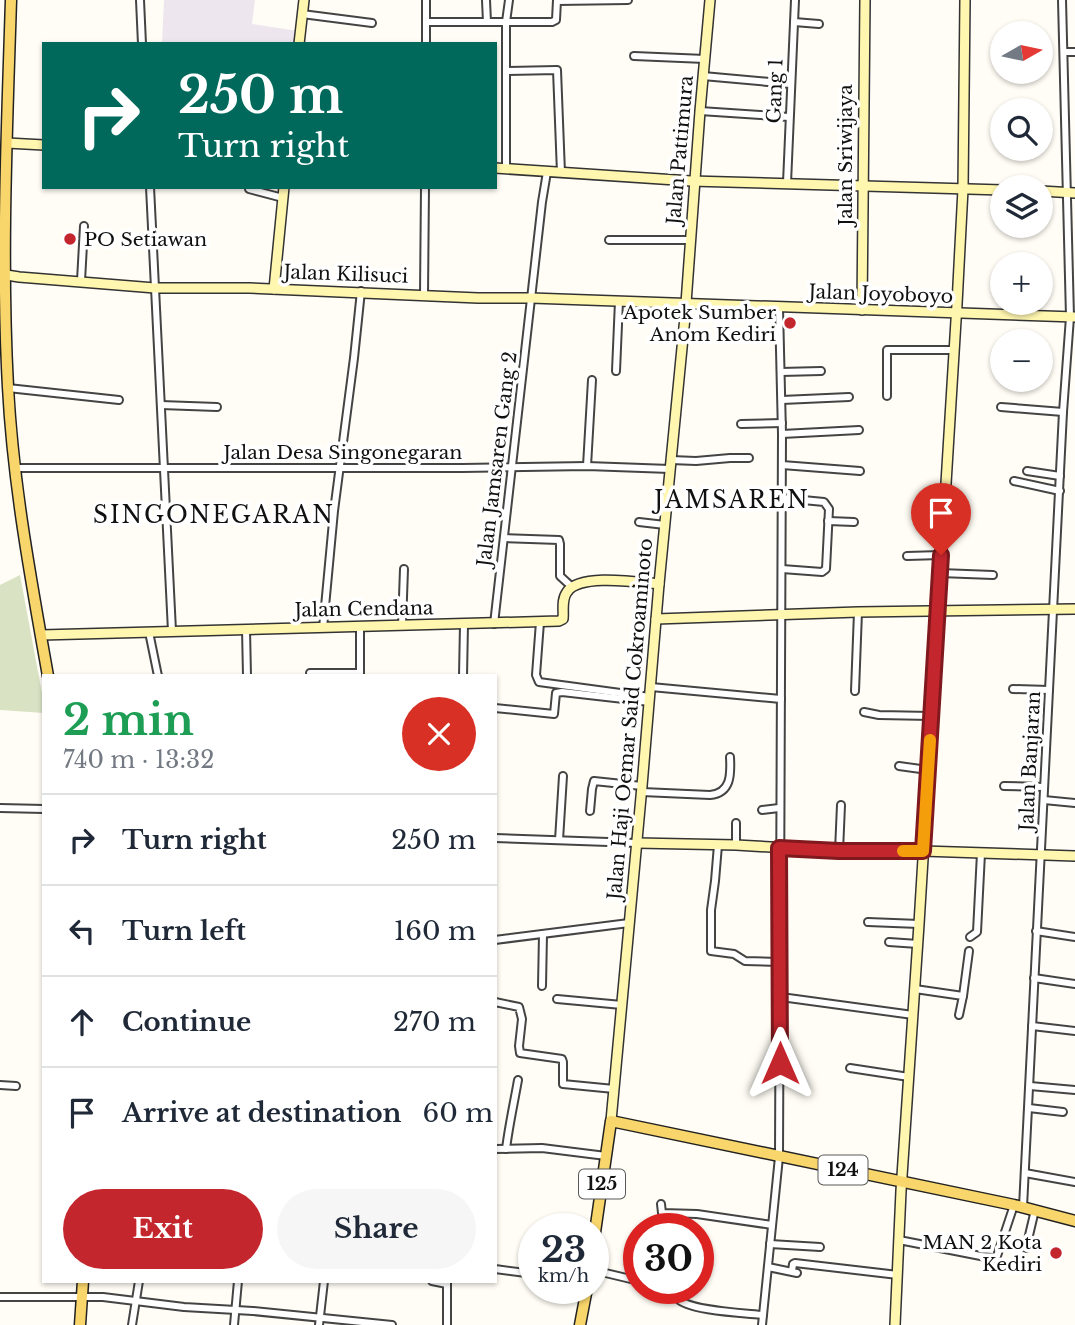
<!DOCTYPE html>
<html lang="en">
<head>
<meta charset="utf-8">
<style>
	:root { --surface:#fff; --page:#f6f6f7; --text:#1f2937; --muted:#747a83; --line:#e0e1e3; --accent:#c4262e }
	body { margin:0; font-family:"Libre Baskerville",serif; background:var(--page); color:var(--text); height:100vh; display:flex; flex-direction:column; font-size:26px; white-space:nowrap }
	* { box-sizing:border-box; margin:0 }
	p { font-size:23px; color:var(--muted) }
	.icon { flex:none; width:38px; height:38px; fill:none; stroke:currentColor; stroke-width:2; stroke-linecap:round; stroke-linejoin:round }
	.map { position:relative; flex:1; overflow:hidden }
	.details { position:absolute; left:42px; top:674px; width:455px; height:609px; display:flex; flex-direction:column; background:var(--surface); border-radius:0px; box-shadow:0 2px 5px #0004 }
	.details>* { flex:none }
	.banner { position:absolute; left:42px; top:42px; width:455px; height:147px; border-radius:0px; box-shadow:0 2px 5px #0004; background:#00695c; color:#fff; overflow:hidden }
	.needle { width:46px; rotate:81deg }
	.fabs { position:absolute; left:990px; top:21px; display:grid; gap:14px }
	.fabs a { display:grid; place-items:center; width:63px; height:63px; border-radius:50%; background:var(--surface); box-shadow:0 2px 5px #0004; font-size:35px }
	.speed { position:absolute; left:518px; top:1213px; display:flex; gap:14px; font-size:35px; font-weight:700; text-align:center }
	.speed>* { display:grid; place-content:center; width:91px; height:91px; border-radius:50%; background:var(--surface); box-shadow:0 2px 5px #0004; line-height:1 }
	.speed small { font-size:18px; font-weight:400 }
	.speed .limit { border:10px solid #d22; background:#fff; color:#111 }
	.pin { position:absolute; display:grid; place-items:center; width:60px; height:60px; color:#fff; margin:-72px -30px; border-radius:50% 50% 50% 0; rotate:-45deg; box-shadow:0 0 7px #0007 }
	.pin .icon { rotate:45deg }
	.me { position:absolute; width:77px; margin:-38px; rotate:0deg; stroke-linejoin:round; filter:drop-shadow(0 0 5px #0008) }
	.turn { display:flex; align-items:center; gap:24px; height:147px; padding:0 21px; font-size:32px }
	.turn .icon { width:91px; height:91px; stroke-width:2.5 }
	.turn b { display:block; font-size:49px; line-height:60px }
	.round { display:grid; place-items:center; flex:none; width:74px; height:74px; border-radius:37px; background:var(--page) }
	.summary { display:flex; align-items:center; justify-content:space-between; height:119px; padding:0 21px }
	h1 { font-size:42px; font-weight:800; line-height:52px; color:#1e9e55 }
	.primary-button { display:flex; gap:14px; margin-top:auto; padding:14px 21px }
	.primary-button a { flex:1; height:80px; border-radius:42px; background:var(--accent); color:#fff; font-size:28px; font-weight:800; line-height:80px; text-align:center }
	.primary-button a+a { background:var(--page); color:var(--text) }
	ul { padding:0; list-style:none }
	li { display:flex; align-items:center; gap:21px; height:91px; padding:0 21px; border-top:2px solid var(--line) }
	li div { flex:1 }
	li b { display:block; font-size:26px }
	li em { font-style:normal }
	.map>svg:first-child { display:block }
	.industrial { fill:#eee6ef }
	.cemetery { fill:#d9e3c4 }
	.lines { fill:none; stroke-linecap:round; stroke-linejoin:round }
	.street-casing { stroke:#444; stroke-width:10 }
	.secondary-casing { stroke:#333; stroke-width:12 }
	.primary-casing { stroke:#222; stroke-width:13 }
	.street { stroke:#fff; stroke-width:6 }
	.secondary { stroke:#fff6b0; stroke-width:9 }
	.primary { stroke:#f9d66b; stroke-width:10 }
	.route-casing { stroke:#7f191e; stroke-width:18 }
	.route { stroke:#c4262e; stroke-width:12 }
	.slow { stroke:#f59e0b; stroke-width:12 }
	.poi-dot { fill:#c4262e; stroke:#fff; stroke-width:2.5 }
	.labels { text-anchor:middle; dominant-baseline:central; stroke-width:7; stroke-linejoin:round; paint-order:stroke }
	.shield { fill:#fff; stroke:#585858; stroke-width:2 }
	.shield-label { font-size:18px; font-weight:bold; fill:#111 }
	.street-label { font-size:19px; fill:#111; stroke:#fff }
	.poi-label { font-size:19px; fill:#111; stroke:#fff; text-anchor:end }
	.quarter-label { font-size:23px; letter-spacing:2px; fill:#111; stroke:#fff }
</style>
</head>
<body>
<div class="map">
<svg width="1075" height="1325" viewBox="0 0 1075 1325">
	<rect width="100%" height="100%" fill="#fffdf5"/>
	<!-- industrial -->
	<path class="industrial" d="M164 0H255L252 24 298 31 296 44H162Z"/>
	<!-- cemetery -->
	<path class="cemetery" d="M20 575 44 704V713L0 710V585Z"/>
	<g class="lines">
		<!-- street casing -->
		<g class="street-casing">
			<g id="street">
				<path d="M140 0 142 44"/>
				<path d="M426 0V44"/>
				<path d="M486 0 487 22"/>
				<path d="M557 1 628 0"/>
				<path d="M302 14 372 23"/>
				<path d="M427 22H552L556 20 557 0"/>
				<path d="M794 22 819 24"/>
				<path d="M1064 52H1075"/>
				<path d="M634 56 705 59"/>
				<path d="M506 71 557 70 561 173"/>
				<path d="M703 76 791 84"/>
				<path d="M700 111 789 117"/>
				<path d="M506 169V22L509 0"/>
				<path d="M787 183 795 0"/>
				<path d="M150 187 172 631"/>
				<path d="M249 189 283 198"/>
				<path d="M609 240H690"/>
				<path d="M81 281 84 226"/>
				<path d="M424 294 425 187"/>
				<path d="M616 371 619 301"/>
				<path d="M781 372 821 371"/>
				<path d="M8 388 119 400"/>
				<path d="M887 396V350H954"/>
				<path d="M782 400 849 397"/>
				<path d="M161 405 217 407"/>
				<path d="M1001 407 1063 412"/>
				<path d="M741 424 782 423"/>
				<path d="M782 434 859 430"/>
				<path d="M671 460 696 461 730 458H749"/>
				<path d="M782 465 860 471"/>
				<path d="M587 466 592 380"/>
				<path d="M15 468H462L587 466 670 469"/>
				<path d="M1027 471 1060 476"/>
				<path d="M1014 481 1060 491"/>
				<path d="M828 521 854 522"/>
				<path d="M639 522 665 525"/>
				<path d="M504 538 559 540 560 544V576L572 587"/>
				<path d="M907 556 941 555"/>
				<path d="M782 569 822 572 826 569 829 509 824 502 782 498"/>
				<path d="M940 573 993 575"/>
				<path d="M540 622 536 675 539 682 650 697"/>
				<path d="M494 624 542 202 547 172"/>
				<path d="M402 625 404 569"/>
				<path d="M323 628 334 511 354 358 361 291"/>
				<path d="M246 629 247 676"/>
				<path d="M149 632 158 676"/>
				<path d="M310 673H360"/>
				<path d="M360 674V627"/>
				<path d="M463 676 464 624"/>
				<path d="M651 687 781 699"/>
				<path d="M1013 689 1049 690"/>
				<path d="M855 691 858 612"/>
				<path d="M495 708 554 714 556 693 562 692 650 702"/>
				<path d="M864 712 879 715 931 716"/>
				<path d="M899 766 928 770"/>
				<path d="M1004 786 1044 787"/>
				<path d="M642 792 710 795C731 793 731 775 730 757"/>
				<path d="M1044 800 1075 803"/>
				<path d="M0 808 44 809"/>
				<path d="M762 810 779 808"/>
				<path d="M590 811 592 789 594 781 642 786"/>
				<path d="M495 838 637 843"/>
				<path d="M559 840 563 776"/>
				<path d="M718 845 715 881 711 910V951L734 954 745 961 780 962"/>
				<path d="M736 845V823"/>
				<path d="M839 851 841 805"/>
				<path d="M868 922 919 924"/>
				<path d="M1036 931 1075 937"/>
				<path d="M970 937 977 932 981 853"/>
				<path d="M495 940 629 923"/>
				<path d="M889 942 918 944"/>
				<path d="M1034 978 1075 984"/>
				<path d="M542 986 543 934"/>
				<path d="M915 989 963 996 959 1015"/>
				<path d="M963 996 969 951"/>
				<path d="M781 997 913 1015"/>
				<path d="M557 999 622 1005"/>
				<path d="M495 1002 519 1007 522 1019 519 1046 520 1053 562 1059 563 1062V1084L614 1089"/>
				<path d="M1032 1026 1075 1031"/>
				<path d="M850 1068 909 1077"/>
				<path d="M0 1085 16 1086"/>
				<path d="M1030 1086 1075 1090"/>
				<path d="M1029 1108 1063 1112"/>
				<path d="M495 1149 542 1148 606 1156"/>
				<path d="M506 1149C509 1125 514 1103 518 1080"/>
				<path d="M1025 1173 1075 1182"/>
				<path d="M661 1204 662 1213 697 1214 772 1225"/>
				<path d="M1023 1207 1063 412 1070 317 1062 0"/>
				<path d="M899 1240 996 1259 1014 1205"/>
				<path d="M770 1244 820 1247"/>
				<path d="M1026 1248 1035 1210"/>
				<path d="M768 1267 797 1273"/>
				<path d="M495 1269 534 1274"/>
				<path d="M593 1270 639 1281"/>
				<path d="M792 1271 793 1264 795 1263 898 1275"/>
				<path d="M432 1281 447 1284"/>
				<path d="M447 1281V1325"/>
				<path d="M678 1288 677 1298C688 1311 744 1313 763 1315"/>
				<path d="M0 1297H103L184 1307 253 1311 392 1325"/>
				<path d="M132 1325 139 1281"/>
				<path d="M234 1325 238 1281"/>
				<path d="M319 1325 324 1281"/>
				<path d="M762 1325 779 1157 782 434 779 308"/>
			</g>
		</g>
		<!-- secondary casing -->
		<g class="secondary-casing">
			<g id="secondary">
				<path d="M299 44 304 0"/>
				<path d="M7 143 44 145"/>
				<path d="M495 168 691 181 1003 190"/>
				<path d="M1041 191 1075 193"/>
				<path d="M0 274 19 277 155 288H249L478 298H531L1075 317"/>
				<path d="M274 289 284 187"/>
				<path d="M862 310 865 0"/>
				<path d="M656 619 858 612 1075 609"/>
				<path d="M41 635 559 621 563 619C564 611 561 600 567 592 579 573 637 582 659 584"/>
				<path d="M637 843 736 845 839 851H923L1075 856"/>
				<path d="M611 1121 642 786 659 584 685 317 700 111 710 0"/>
				<path d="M895 1325 901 1191 919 924 957 304 963 189 965 0"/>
			</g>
		</g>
		<!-- primary casing -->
		<g class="primary-casing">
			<g id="primary">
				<path d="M11 0C7 129 1 258 8 387 13 484 31 580 48 676"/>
				<path d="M593 1246 611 1121 1014 1205 1075 1221"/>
				<path d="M80 1325 83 1281"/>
				<path d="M580 1325 587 1288"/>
			</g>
		</g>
		<!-- street -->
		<use href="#street" class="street"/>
		<!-- secondary -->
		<use href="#secondary" class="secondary"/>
		<!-- primary -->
		<use href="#primary" class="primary"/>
	</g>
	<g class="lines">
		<!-- route casing -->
		<g class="route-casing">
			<path id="route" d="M780 1063 779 848 839 851H923L941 555"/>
		</g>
		<!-- route -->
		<use href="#route" class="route"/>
		<!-- slow -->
		<path class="slow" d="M903 851H923L930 740"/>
	</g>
	<!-- markers -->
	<g class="poi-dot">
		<circle cx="70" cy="239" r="7"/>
		<circle cx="790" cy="323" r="7"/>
		<circle cx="1056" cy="1253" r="7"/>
	</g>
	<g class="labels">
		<!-- shield labels -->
		<g class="shield">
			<rect x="818.5" y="1155.5" width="49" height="29" rx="5"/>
			<rect x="579" y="1169.5" width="46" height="29" rx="5"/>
		</g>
		<g class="shield-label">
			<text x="843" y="1170">124</text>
			<text x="602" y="1184">125</text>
		</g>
		<!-- street labels -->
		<g class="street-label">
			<text transform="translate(775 91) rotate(-88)">Gang 1</text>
			<text transform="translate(680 150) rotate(-85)">Jalan Pattimura</text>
			<text transform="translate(845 155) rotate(-90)">Jalan Sriwijaya</text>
			<text transform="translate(346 274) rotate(2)">Jalan Kilisuci</text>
			<text transform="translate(881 294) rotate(2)">Jalan Joyoboyo</text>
			<text x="343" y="452">Jalan Desa Singonegaran</text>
			<text transform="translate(497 459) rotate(-83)">Jalan Jamsaren Gang 2</text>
			<text transform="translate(364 609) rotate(-1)">Jalan Cendana</text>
			<text transform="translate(630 719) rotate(-85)">Jalan Haji Oemar Said Cokroaminoto</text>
			<text transform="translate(1030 761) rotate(-87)">Jalan Banjaran</text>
		</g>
		<!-- poi labels -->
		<g class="poi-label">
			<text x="84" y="239" text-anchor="start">PO Setiawan</text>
			<text x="776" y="312">Apotek Sumber<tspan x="776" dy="22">Anom Kediri</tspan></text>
			<text x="1042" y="1242">MAN 2 Kota<tspan x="1042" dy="22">Kediri</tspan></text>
		</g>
		<!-- quarter labels -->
		<g class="quarter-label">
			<text x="732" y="500">JAMSAREN</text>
			<text x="214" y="515">SINGONEGARAN</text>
		</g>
	</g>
</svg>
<div class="fabs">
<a><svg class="needle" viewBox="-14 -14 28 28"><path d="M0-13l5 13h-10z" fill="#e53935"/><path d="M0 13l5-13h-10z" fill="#747a83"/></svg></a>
<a><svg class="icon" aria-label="search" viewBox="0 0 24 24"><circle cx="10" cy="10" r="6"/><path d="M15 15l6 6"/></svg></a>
<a><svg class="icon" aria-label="layers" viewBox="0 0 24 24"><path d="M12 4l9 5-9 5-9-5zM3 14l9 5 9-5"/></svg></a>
<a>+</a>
<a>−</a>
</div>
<div class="speed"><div>23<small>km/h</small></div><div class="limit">30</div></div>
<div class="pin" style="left:941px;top:555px;background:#d93025"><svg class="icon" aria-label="arrive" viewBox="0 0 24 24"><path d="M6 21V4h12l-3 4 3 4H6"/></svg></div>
<svg class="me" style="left:780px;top:1063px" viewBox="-20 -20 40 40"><path d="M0-17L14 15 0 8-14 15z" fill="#c4262e" stroke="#fff" stroke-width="4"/></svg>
<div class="banner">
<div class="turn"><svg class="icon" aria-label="right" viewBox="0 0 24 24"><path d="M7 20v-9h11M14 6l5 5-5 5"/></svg><div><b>250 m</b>Turn right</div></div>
</div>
<section class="details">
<div class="summary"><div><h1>2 min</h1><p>740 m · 13:32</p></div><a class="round" style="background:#d93025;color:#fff"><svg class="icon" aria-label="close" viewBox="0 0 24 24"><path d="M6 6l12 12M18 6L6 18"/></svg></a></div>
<ul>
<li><svg class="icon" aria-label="right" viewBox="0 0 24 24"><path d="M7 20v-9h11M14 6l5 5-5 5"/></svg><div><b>Turn right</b></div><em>250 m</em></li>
<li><svg class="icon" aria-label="left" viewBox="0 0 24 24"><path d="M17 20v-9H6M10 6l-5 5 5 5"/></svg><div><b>Turn left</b></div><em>160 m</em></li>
<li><svg class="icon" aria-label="ahead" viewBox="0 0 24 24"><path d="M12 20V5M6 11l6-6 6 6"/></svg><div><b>Continue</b></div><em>270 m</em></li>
<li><svg class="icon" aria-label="arrive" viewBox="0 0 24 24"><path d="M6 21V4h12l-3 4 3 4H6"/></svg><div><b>Arrive at destination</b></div><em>60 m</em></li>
</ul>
<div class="primary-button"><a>Exit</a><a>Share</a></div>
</section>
</div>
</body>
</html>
